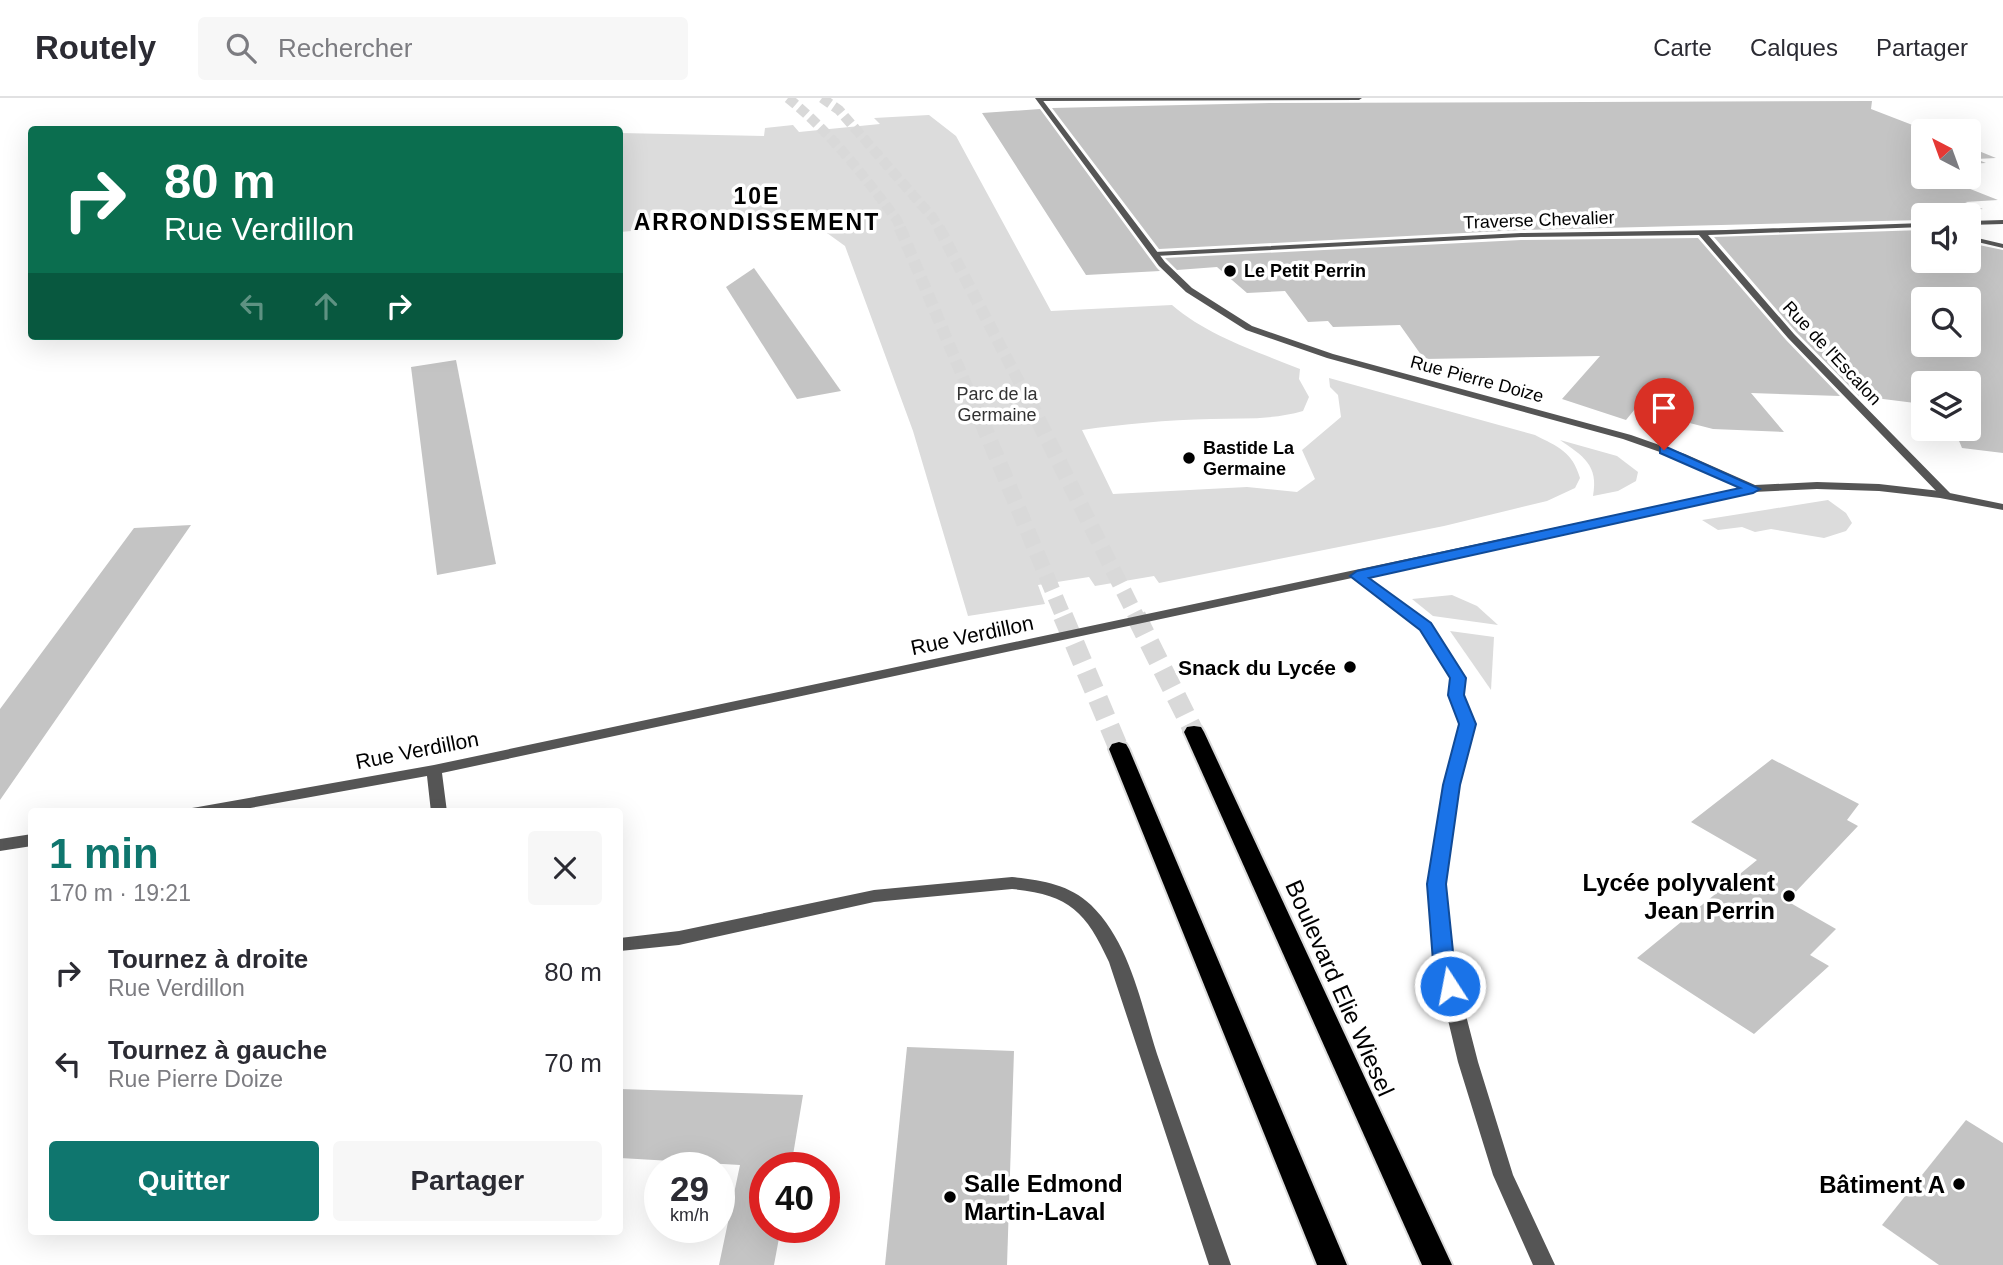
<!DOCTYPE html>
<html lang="fr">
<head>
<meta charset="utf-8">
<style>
	:root { --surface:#fff; --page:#f7f7f7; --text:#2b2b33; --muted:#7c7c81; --line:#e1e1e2; --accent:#0f766e }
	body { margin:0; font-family:Helvetica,sans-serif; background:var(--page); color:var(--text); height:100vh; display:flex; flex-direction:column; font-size:26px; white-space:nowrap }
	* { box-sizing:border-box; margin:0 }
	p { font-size:23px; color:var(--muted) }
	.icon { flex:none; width:38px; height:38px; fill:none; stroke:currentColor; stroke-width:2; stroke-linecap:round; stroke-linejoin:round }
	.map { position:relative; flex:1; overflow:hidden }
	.sheet { position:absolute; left:28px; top:710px; width:595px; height:427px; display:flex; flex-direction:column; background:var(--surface); border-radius:7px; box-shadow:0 7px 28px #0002 }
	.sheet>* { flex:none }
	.banner { position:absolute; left:28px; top:28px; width:595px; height:214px; border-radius:7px; box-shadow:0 7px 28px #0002; background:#0b6e4f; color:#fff; overflow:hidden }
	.needle { width:46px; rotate:319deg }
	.buttons { position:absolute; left:1911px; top:21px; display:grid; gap:14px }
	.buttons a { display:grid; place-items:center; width:70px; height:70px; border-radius:7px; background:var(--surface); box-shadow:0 7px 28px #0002; font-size:35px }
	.speed { position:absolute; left:644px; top:1054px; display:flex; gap:14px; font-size:35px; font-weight:700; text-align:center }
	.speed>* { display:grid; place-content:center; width:91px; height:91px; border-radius:50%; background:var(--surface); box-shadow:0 7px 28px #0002; line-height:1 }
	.speed small { font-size:18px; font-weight:400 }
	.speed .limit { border:10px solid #d22; background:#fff; color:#111 }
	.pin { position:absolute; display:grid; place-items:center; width:60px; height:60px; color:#fff; margin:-72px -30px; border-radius:50% 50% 50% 0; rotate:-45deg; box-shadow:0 0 7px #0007 }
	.pin .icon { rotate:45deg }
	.me { position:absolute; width:77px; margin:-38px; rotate:349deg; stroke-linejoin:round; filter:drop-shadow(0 0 5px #0008) }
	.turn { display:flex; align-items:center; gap:24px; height:147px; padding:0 21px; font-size:32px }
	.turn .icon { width:91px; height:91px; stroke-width:2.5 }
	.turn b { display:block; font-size:49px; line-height:60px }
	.lanes { display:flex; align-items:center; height:66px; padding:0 21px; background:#0003; justify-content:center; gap:35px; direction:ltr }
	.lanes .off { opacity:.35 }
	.round { display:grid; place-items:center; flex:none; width:74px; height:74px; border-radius:7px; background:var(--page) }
	.head { display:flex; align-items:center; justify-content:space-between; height:119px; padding:0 21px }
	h1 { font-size:42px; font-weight:700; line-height:52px; color:var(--accent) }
	.primary-button { display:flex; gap:14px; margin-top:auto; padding:14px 21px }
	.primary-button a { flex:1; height:80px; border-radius:7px; background:var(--accent); color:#fff; font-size:28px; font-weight:700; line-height:80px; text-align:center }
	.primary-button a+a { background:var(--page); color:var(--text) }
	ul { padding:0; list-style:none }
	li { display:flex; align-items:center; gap:21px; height:91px; padding:0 21px }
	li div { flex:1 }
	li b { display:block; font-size:26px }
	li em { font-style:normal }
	header { display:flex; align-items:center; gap:42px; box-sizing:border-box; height:98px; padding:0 35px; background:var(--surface); border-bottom:2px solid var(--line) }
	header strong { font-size:33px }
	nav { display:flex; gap:38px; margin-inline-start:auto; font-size:24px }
	.search { width:490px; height:63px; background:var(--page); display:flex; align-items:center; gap:18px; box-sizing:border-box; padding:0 24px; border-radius:7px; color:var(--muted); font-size:26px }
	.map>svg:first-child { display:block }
	.green { fill:#dcdcdc }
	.building { fill:#c4c4c4; fill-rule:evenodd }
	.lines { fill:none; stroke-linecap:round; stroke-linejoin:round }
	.trunk-tunnel-far3 { stroke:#d9d9d9; stroke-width:10; stroke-dasharray:10 4.5; stroke-linecap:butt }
	.trunk-tunnel-far2 { stroke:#d9d9d9; stroke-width:12; stroke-dasharray:12 6; stroke-linecap:butt }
	.trunk-tunnel-far1 { stroke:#d9d9d9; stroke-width:16; stroke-dasharray:16 8; stroke-linecap:butt }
	.trunk-tunnel { stroke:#d9d9d9; stroke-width:20; stroke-dasharray:20 10; stroke-linecap:butt }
	.trunk-casing { stroke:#dbdbdb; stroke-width:4 }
	.minor { fill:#555; fill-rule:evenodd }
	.tertiary { fill:#555; fill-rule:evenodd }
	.trunk { fill:#000; fill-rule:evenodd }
	.route { fill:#1a73e8; stroke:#114b97; stroke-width:2 }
	.poi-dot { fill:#000; stroke:#fff; stroke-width:2.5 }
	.labels { text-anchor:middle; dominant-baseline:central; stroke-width:7; stroke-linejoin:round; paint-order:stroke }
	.far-street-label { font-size:18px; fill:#000; stroke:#fff }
	.far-poi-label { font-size:18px; font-weight:bold; fill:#000; stroke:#fff; text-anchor:start }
	.far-park-label { font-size:18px; fill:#333; stroke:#fff }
	.street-label { font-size:21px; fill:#000; stroke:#fff }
	.poi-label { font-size:21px; font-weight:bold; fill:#000; stroke:#fff; text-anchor:end }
	.far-district-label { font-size:23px; font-weight:bold; letter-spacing:2px; fill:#000; stroke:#fff }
	.near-poi-label { font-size:24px; font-weight:bold; fill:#000; stroke:#fff; text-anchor:end }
	.near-street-label { font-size:24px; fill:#000; stroke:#fff }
</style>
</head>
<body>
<header>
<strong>Routely</strong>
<div class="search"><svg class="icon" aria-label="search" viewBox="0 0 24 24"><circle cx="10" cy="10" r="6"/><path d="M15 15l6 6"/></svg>Rechercher</div>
<nav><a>Carte</a><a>Calques</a><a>Partager</a></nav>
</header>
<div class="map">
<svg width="2003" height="1167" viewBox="0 0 2003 1167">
	<rect width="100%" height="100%" fill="#fff"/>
	<!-- green -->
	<g class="green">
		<path d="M929 17 956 38 1051 213 1172 207C1208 238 1256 253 1300 271L1299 281 1309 299 1303 313C1272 322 1242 320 1211 321 1167 322 1123 326 1082 332L1113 396 1247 389 1297 394 1315 381 1302 352 1341 319 1338 297 1330 289 1329 280 1535 337C1558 349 1572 353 1580 380L1575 390 1547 403 1444 428 1159 485 1154 478 1095 488 1089 479 1038 487 1045 506 968 518 913 333 845 148 809 122 768 121 620 134V35L764 38 765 30 793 27 799 34 880 26 874 20Z"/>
		<path d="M1560 342 1617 358 1638 374 1636 383 1618 393 1593 398C1599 367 1583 358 1560 342Z"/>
		<path d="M1828 402 1846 415 1852 425 1846 433 1824 440 1771 431 1755 434 1742 429 1718 432 1702 422Z"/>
		<path d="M1452 497 1477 508 1498 527 1433 518 1412 501Z"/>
		<path d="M1450 533 1494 539 1491 592Z"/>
	</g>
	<!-- building -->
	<g class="building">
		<path d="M1872 3 1871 11 1928 33H1923V69H1917L1923 72V79H1940L1998 102 1965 104 1983 111 1923 117V122L1521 132 1159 151 1052 10 1270 5Z"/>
		<path d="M1040 11 1157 170 1160 173 1086 177 982 15Z"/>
		<path d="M1969 49 1996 60 1976 61 1986 65 1969 66Z"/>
		<path d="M1923 132V163H1969V145L2003 152V355L1962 350 1954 331H1969V285H1923V320L1915 305 1859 298 1796 234 1714 139ZM1923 201H1969V247H1923Z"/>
		<path d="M1698 140 1786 242 1840 298 1751 295 1784 334 1713 331 1635 311 1626 322 1562 301 1600 258 1424 261 1400 227 1333 229 1328 223 1308 224 1285 193 1247 195 1217 169 1177 172 1165 160 1521 142Z"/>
		<path d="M754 170 841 293 797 301 726 189Z"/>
		<path d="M456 262 496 466 437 477 411 269Z"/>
		<path d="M191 427 93 568 0 702V611L134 430Z"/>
		<path d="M1772 661 1859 706 1847 722 1858 728 1787 803 1836 831 1810 857 1829 868 1754 936 1637 860 1757 762 1691 724Z"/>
		<path d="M907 949 1014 953 1007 1167H885Z"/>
		<path d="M620 991 803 997 791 1069H765V1129H781L774 1167H719L740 1067 620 1060Z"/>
		<path d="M1966 1022 2003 1045V1167H1939L1882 1127Z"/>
	</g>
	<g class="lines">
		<!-- trunk-tunnel-far3 -->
		<g class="trunk-tunnel-far3">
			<path d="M788 0C831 35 864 78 897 122L901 132"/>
			<path d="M822 0 839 12 933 120 940 132"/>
		</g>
		<!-- trunk-tunnel-far2 -->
		<g class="trunk-tunnel-far2">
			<path d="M900 130 972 301"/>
			<path d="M939 130 1028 301"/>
		</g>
		<!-- trunk-tunnel-far1 -->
		<g class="trunk-tunnel-far1">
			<path d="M972 300 1064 520"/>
			<path d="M1027 300 1137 520"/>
		</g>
		<!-- trunk-tunnel -->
		<g class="trunk-tunnel">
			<path d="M1063 518 1119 651"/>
			<path d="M1136 518 1194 634"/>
		</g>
		<!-- trunk casing -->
		<g class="trunk-casing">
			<g id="trunk">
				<path d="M1194 628 1201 629 1204 634 1452 1167H1422L1184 634 1187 629Z"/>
				<path d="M1119 644 1126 646 1129 651 1347 1167H1317L1109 651 1112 646Z"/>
			</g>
		</g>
		<!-- minor -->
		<g class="minor">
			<path d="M1038 0H1362L1359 2 1040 3Z"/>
			<path d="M2003 122V126L1969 127V123Z"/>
			<path d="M1923 125V129L1708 137 1794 236 1948 393 1950 395 1944 398 1940 397 1788 240 1699 137 1521 139 1155 158 1151 156 1155 154 1521 135 1726 132Z"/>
			<path d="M1969 138 2003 146V150L1969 142Z"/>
		</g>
		<!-- tertiary -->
		<g class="tertiary">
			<path d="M1035 0H1041L1165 164 1192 190 1252 228 1333 256 1631 337 1685 356 1755 387 1817 384 1879 386 1940 393 2003 406V412L1940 400 1879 393 1817 391 1753 394 1365 478 1431 526 1465 580 1463 597 1475 626 1459 686 1445 786 1452 863 1478 964 1513 1077 1555 1167H1533L1493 1077 1458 964 1434 863 1429 786 1443 686 1461 626 1449 597 1451 580 1421 532 1352 480 442 675 447 714H431L427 678 228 714H190L192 710 198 709 434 667 1742 390 1677 360 1623 341 1327 260 1246 232 1186 194 1159 168Z"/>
			<path d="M32 736V748L0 753V741Z"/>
			<path d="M1012 779C1041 782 1069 786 1091 807 1130 845 1141 906 1157 956 1181 1026 1206 1097 1231 1167H1209L1109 864C1086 813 1068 796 1012 791L874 804 679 847 620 853V840L679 833 874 792Z"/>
		</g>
		<!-- trunk -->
		<use href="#trunk" class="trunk"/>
	</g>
	<!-- route -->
	<path class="route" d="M1664 348 1760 391 1753 395 1369 480 1431 525 1466 580 1464 597 1476 626 1460 687 1446 786 1454 863 1460 888 1457 894 1450 896 1442 894 1433 863 1427 786 1443 687 1459 626 1448 597 1450 580 1420 532 1350 478 1357 473 1740 390 1660 355V349Z"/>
	<!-- markers -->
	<g class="poi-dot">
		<circle cx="1230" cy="173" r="7"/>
		<circle cx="1189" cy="360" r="7"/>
		<circle cx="1350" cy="569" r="7"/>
		<circle cx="1789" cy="798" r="7"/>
		<circle cx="1959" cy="1086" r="7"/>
		<circle cx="950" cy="1099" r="7"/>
	</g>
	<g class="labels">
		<!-- far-street labels -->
		<g class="far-street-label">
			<text transform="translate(1539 122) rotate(-2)">Traverse Chevalier</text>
			<text transform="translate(1832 255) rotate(47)">Rue de l'Escalon</text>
			<text transform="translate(1477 281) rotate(15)">Rue Pierre Doize</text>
		</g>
		<!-- far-poi labels -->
		<g class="far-poi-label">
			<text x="1244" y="173">Le Petit Perrin</text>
			<text x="1203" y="350">Bastide La<tspan x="1203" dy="21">Germaine</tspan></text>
		</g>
		<!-- far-park labels -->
		<g class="far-park-label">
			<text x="997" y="296">Parc de la<tspan x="997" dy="21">Germaine</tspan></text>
		</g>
		<!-- street labels -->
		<g class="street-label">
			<text transform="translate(972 537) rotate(-12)">Rue Verdillon</text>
			<text transform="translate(417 652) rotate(-11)">Rue Verdillon</text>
		</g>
		<!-- poi labels -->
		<g class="poi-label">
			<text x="1336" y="569">Snack du Lycée</text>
		</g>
		<!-- far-district labels -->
		<g class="far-district-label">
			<text x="757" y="98">10E<tspan x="757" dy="26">ARRONDISSEMENT</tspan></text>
		</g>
		<!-- near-poi labels -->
		<g class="near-poi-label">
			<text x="1775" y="784">Lycée polyvalent<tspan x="1775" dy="28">Jean Perrin</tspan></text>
			<text x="964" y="1085" text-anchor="start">Salle Edmond<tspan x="964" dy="28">Martin-Laval</tspan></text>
			<text x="1945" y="1086">Bâtiment A</text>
		</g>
		<!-- near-street labels -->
		<g class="near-street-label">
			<text transform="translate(1340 890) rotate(66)">Boulevard Elie Wiesel</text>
		</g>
	</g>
</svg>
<div class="buttons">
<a><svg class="needle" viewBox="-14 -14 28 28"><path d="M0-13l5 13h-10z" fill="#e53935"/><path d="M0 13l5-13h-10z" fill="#7c7c81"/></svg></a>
<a><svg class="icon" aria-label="sound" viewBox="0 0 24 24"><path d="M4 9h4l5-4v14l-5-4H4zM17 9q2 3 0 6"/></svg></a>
<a><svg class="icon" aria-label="search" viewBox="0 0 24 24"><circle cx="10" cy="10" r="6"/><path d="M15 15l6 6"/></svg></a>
<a><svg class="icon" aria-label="layers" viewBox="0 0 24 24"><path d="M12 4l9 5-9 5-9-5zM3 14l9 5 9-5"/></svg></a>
</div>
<div class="speed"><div>29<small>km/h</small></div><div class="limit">40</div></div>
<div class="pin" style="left:1664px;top:352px;background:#d93025"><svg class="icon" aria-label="arrive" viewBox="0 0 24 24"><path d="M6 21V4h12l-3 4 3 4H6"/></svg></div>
<svg class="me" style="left:1450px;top:888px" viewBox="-20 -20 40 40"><circle r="17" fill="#1a73e8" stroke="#fff" stroke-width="3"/><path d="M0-11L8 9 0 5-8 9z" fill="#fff"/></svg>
<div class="banner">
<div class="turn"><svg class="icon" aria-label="right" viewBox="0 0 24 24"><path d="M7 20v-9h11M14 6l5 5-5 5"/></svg><div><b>80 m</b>Rue Verdillon</div></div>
<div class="lanes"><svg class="icon off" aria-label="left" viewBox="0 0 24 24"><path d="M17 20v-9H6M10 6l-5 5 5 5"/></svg><svg class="icon off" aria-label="ahead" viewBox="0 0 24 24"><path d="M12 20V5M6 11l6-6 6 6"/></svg><svg class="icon" aria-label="right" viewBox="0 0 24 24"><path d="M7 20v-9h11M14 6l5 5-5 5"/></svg></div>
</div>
<section class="sheet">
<div class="head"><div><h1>1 min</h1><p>170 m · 19:21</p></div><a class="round"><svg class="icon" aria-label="close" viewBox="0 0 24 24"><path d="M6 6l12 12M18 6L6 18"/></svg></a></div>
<ul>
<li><svg class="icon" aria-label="right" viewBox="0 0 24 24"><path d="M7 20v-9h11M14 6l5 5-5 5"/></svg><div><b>Tournez à droite</b><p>Rue Verdillon</p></div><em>80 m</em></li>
<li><svg class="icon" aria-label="left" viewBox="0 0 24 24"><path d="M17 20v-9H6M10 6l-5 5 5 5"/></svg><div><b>Tournez à gauche</b><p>Rue Pierre Doize</p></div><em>70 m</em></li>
</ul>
<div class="primary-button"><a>Quitter</a><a>Partager</a></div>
</section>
</div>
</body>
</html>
